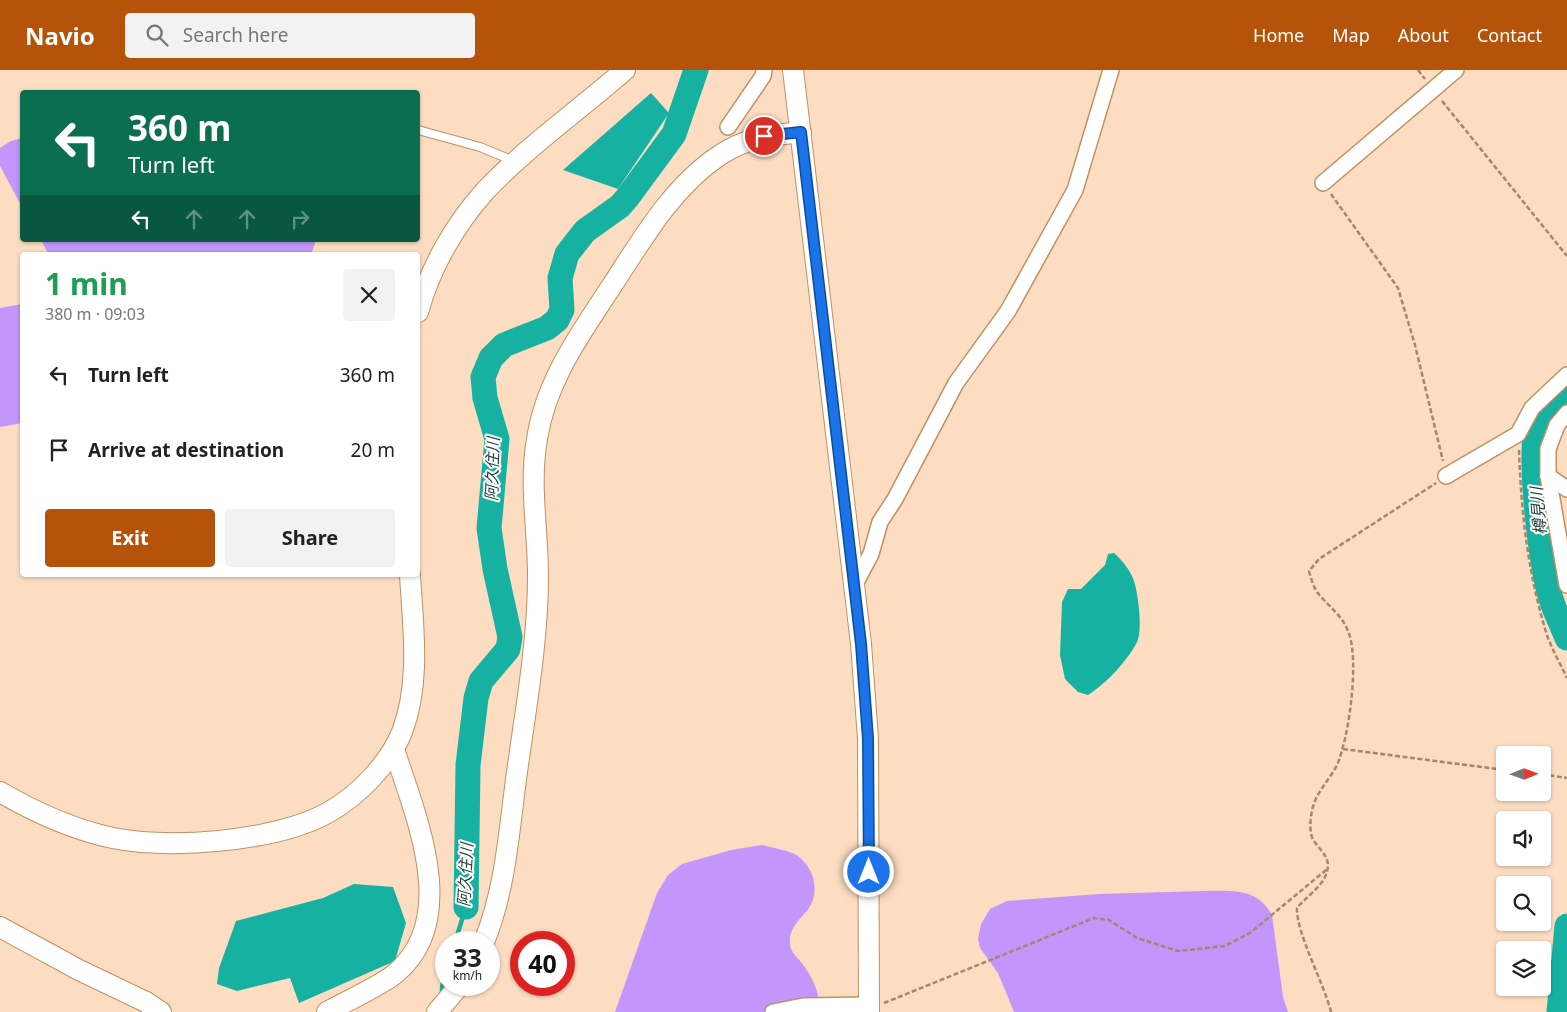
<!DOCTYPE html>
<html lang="en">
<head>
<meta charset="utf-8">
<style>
	:root { --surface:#fff; --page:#f2f2f2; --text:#222; --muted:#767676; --accent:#b45309 }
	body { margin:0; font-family:"Noto Sans","Noto Sans JP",sans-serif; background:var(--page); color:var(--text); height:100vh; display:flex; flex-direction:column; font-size:19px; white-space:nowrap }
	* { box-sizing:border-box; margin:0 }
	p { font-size:16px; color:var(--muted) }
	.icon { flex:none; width:28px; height:28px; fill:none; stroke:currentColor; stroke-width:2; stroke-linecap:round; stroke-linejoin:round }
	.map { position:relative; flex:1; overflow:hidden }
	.side { position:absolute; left:20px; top:182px; width:400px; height:325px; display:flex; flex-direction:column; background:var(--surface); border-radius:5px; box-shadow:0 1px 4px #0004 }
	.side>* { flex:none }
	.hud { position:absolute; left:20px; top:20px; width:400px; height:152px; border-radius:5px; box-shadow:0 1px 4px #0004; background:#0b6e4f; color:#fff; overflow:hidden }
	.needle { width:32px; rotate:89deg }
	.fabs { position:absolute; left:1496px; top:676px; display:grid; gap:10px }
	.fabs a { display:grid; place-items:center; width:55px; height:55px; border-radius:5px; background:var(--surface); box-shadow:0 1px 4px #0004; font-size:25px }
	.speed { position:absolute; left:435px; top:861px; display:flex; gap:10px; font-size:25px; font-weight:700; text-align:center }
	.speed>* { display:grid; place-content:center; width:65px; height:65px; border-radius:50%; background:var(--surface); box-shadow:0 1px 4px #0004; line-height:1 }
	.speed small { font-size:12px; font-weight:400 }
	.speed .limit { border:8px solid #d22; background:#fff; color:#111 }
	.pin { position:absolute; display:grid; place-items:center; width:42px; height:42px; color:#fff; margin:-21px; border:2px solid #fff; border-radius:50%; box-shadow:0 1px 5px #0007 }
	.me { position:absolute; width:55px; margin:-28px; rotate:0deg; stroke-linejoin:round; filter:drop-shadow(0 0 4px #0008) }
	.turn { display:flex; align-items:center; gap:18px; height:105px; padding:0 25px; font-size:22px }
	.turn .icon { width:65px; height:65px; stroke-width:2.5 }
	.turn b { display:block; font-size:35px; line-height:42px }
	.lanes { display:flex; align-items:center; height:48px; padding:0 25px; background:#0003; justify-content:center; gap:25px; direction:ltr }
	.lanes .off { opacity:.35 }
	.round { display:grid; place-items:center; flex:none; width:52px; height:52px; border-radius:5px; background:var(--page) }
	.overview { display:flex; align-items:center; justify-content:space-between; height:85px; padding:0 25px }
	h1 { font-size:30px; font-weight:700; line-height:38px; color:#1e9e55 }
	.primary-button { display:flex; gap:10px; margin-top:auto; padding:10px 25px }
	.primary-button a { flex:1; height:58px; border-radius:5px; background:var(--accent); color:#fff; font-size:20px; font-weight:700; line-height:58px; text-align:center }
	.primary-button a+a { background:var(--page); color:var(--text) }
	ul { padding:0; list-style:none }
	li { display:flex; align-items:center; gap:15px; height:75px; padding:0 25px }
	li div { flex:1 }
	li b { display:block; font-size:19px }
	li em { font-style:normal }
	header { display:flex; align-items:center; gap:30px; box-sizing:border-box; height:70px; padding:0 25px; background:var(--accent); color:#fff }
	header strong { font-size:24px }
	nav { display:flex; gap:28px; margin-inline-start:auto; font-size:18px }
	.search { width:350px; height:45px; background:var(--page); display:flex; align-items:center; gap:12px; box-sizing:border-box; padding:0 18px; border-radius:5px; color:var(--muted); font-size:19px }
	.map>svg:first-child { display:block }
	.forest { fill:#c396fb }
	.water { fill:#17b1a2 }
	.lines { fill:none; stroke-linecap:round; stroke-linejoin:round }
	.stream { stroke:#17b1a2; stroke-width:4.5 }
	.river { stroke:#17b1a2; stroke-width:25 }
	.service-casing { stroke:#bf9063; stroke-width:10 }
	.minor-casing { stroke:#bf9063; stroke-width:18 }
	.tertiary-casing { stroke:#bf9063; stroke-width:22 }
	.path { stroke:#a28872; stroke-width:2.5; stroke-dasharray:5 2.5; stroke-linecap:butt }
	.service { stroke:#fff; stroke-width:8 }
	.minor { stroke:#fff; stroke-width:15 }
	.tertiary { stroke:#fff; stroke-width:20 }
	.route-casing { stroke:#114b97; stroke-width:12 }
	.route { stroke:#1a73e8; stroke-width:9 }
	.labels { text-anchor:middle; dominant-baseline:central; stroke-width:4; stroke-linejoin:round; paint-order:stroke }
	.water-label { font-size:16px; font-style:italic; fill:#24413c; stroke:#fff }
</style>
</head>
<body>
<header>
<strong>Navio</strong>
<div class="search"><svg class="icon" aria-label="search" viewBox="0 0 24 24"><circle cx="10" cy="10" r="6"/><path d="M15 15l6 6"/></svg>Search here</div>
<nav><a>Home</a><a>Map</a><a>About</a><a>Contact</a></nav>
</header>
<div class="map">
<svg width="1567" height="942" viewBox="0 0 1567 942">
	<rect width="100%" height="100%" fill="#fcddc2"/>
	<!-- forest -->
	<g class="forest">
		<path d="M22 68V137L0 96V78L11 71Z"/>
		<path d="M41 170H316L311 185H49Z"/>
		<path d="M22 234V353L0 357V238Z"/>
		<path d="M762 775C773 778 789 780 798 786 814 798 820 821 809 838 801 849 788 858 790 874 791 884 799 888 804 896 813 909 821 925 819 942H615L657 823 668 805 682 794 731 780Z"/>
		<path d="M1203 821C1231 821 1257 817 1272 845L1283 927 1288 942H1014L998 903 980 878 978 869 981 854 990 839 1007 831 1099 824Z"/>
	</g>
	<!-- water -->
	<g class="water">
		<path d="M651 23 669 43 618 119 563 100Z"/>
		<path d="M1114 483C1122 490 1131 501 1134 511 1138 523 1143 561 1137 572 1128 590 1106 614 1088 625L1078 622 1065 609 1060 585 1062 532 1068 519H1081L1105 495 1108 484Z"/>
		<path d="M354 814 393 817 406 853 395 891 299 933 290 908 237 921 217 914 219 898 236 851 323 828Z"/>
	</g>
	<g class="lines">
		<!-- stream -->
		<g class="stream">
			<path d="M455 872 466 837"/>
			<path d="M442 926V917L446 902"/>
		</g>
		<!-- river -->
		<g class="river">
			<path d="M1567 322C1559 331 1542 342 1538 353 1527 379 1541 499 1551 529 1555 542 1562 555 1567 568"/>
			<path d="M466 837 468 695 476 628 481 611 508 579 510 567 495 499 489 458 497 369 485 328 483 307 491 288 504 275 547 258 557 250 562 240 560 208 567 184 585 161 620 136 627 128 674 64 696 0"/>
			<path d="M1559 942 1567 856"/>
		</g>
		<!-- service casing -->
		<g class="service-casing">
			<path id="service" d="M418 60 480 77 514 91"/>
		</g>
		<!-- minor casing -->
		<g class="minor-casing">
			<g id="minor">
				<path d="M728 57 763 6 764 0"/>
				<path d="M1323 113 1456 0"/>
				<path d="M1567 343 1557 355 1548 379V406L1567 515"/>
				<path d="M1446 406 1518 364 1532 338 1567 305"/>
				<path d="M1548 406 1567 419"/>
				<path d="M854 516 871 484 880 452 895 429 956 313 1008 241 1075 120 1111 0"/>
				<path d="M773 942 803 936 869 935"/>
			</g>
		</g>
		<!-- tertiary casing -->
		<g class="tertiary-casing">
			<g id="tertiary">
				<path d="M793 0 861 574 868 669 869 942"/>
				<path d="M418 242C430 198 455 154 486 120 528 76 579 40 625 0"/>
				<path d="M0 722C33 741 67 757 104 766 162 781 277 772 329 742 359 725 389 694 402 662 421 612 413 557 410 505"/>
				<path d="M0 857 79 900 146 932 161 942"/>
				<path d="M484 872C506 818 509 760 517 702 526 637 538 571 538 506 538 460 529 414 537 369 546 310 581 263 613 214 643 168 673 116 720 85 745 68 772 65 801 62"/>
				<path d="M327 942C346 931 381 916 396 903 461 848 415 745 394 679"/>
				<path d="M437 942 460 915"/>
			</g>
		</g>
		<!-- path -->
		<g class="path">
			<path d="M1418 0 1425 9"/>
			<path d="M1442 31 1567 186"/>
			<path d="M1331 124 1398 218 1415 275 1443 391"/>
			<path d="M1519 380C1521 442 1528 503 1546 562 1551 578 1560 593 1567 608"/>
			<path d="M1343 679 1505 700"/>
			<path d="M1542 704 1567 708"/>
			<path d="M884 933 1094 848 1109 850 1137 868 1178 881 1225 876 1250 863 1326 800"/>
			<path d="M1331 942C1324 913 1296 863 1297 838 1305 828 1319 819 1325 807 1333 789 1323 784 1314 771 1309 764 1310 750 1312 741 1315 723 1329 711 1337 695 1349 668 1360 588 1348 561 1342 545 1327 535 1317 522 1313 516 1311 508 1309 501L1319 489 1436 413"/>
		</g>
		<!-- service -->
		<use href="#service" class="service"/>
		<!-- minor -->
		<use href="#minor" class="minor"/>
		<!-- tertiary -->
		<use href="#tertiary" class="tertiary"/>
	</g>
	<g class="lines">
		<!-- route casing -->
		<g class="route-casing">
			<path id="route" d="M764 66 801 62 861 574 868 669 869 802"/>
		</g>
		<!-- route -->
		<use href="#route" class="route"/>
	</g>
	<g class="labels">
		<!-- water labels -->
		<g class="water-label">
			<text transform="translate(492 399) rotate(-88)">阿久住川</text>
			<text transform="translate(1538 441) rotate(-95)">樽見川</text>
			<text transform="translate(465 805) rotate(-87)">阿久住川</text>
		</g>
	</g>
</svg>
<div class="fabs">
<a><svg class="needle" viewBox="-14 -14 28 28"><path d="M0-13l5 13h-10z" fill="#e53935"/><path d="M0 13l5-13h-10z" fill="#767676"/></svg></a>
<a><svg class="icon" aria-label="sound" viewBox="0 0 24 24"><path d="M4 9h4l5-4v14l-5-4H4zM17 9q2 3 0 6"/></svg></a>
<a><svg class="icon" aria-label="search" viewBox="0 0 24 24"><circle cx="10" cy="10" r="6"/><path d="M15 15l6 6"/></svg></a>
<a><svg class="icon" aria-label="layers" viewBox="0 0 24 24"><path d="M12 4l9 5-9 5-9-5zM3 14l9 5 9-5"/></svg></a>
</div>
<div class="speed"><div>33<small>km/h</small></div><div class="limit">40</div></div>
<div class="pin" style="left:764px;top:66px;background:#d93025"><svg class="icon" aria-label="arrive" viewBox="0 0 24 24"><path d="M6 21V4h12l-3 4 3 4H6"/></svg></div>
<svg class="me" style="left:869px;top:802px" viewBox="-20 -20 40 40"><circle r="17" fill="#1a73e8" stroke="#fff" stroke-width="3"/><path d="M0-11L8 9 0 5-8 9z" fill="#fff"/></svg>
<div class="hud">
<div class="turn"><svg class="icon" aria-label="left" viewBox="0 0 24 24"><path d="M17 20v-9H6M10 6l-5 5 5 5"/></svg><div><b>360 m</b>Turn left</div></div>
<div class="lanes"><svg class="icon" aria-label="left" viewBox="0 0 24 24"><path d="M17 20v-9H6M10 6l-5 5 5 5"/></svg><svg class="icon off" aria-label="ahead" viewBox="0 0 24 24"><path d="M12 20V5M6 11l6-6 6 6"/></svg><svg class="icon off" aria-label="ahead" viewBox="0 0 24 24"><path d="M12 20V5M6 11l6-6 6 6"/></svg><svg class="icon off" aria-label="right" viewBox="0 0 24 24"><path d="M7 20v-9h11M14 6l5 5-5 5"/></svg></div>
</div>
<section class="side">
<div class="overview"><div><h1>1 min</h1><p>380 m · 09:03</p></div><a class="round"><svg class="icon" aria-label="close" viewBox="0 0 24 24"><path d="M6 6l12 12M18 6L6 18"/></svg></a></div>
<ul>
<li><svg class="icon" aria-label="left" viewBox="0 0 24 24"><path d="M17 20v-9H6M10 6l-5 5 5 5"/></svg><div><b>Turn left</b></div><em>360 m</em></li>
<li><svg class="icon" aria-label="arrive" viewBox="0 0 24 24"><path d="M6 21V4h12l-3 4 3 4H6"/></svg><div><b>Arrive at destination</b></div><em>20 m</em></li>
</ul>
<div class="primary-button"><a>Exit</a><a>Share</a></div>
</section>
</div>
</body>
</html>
